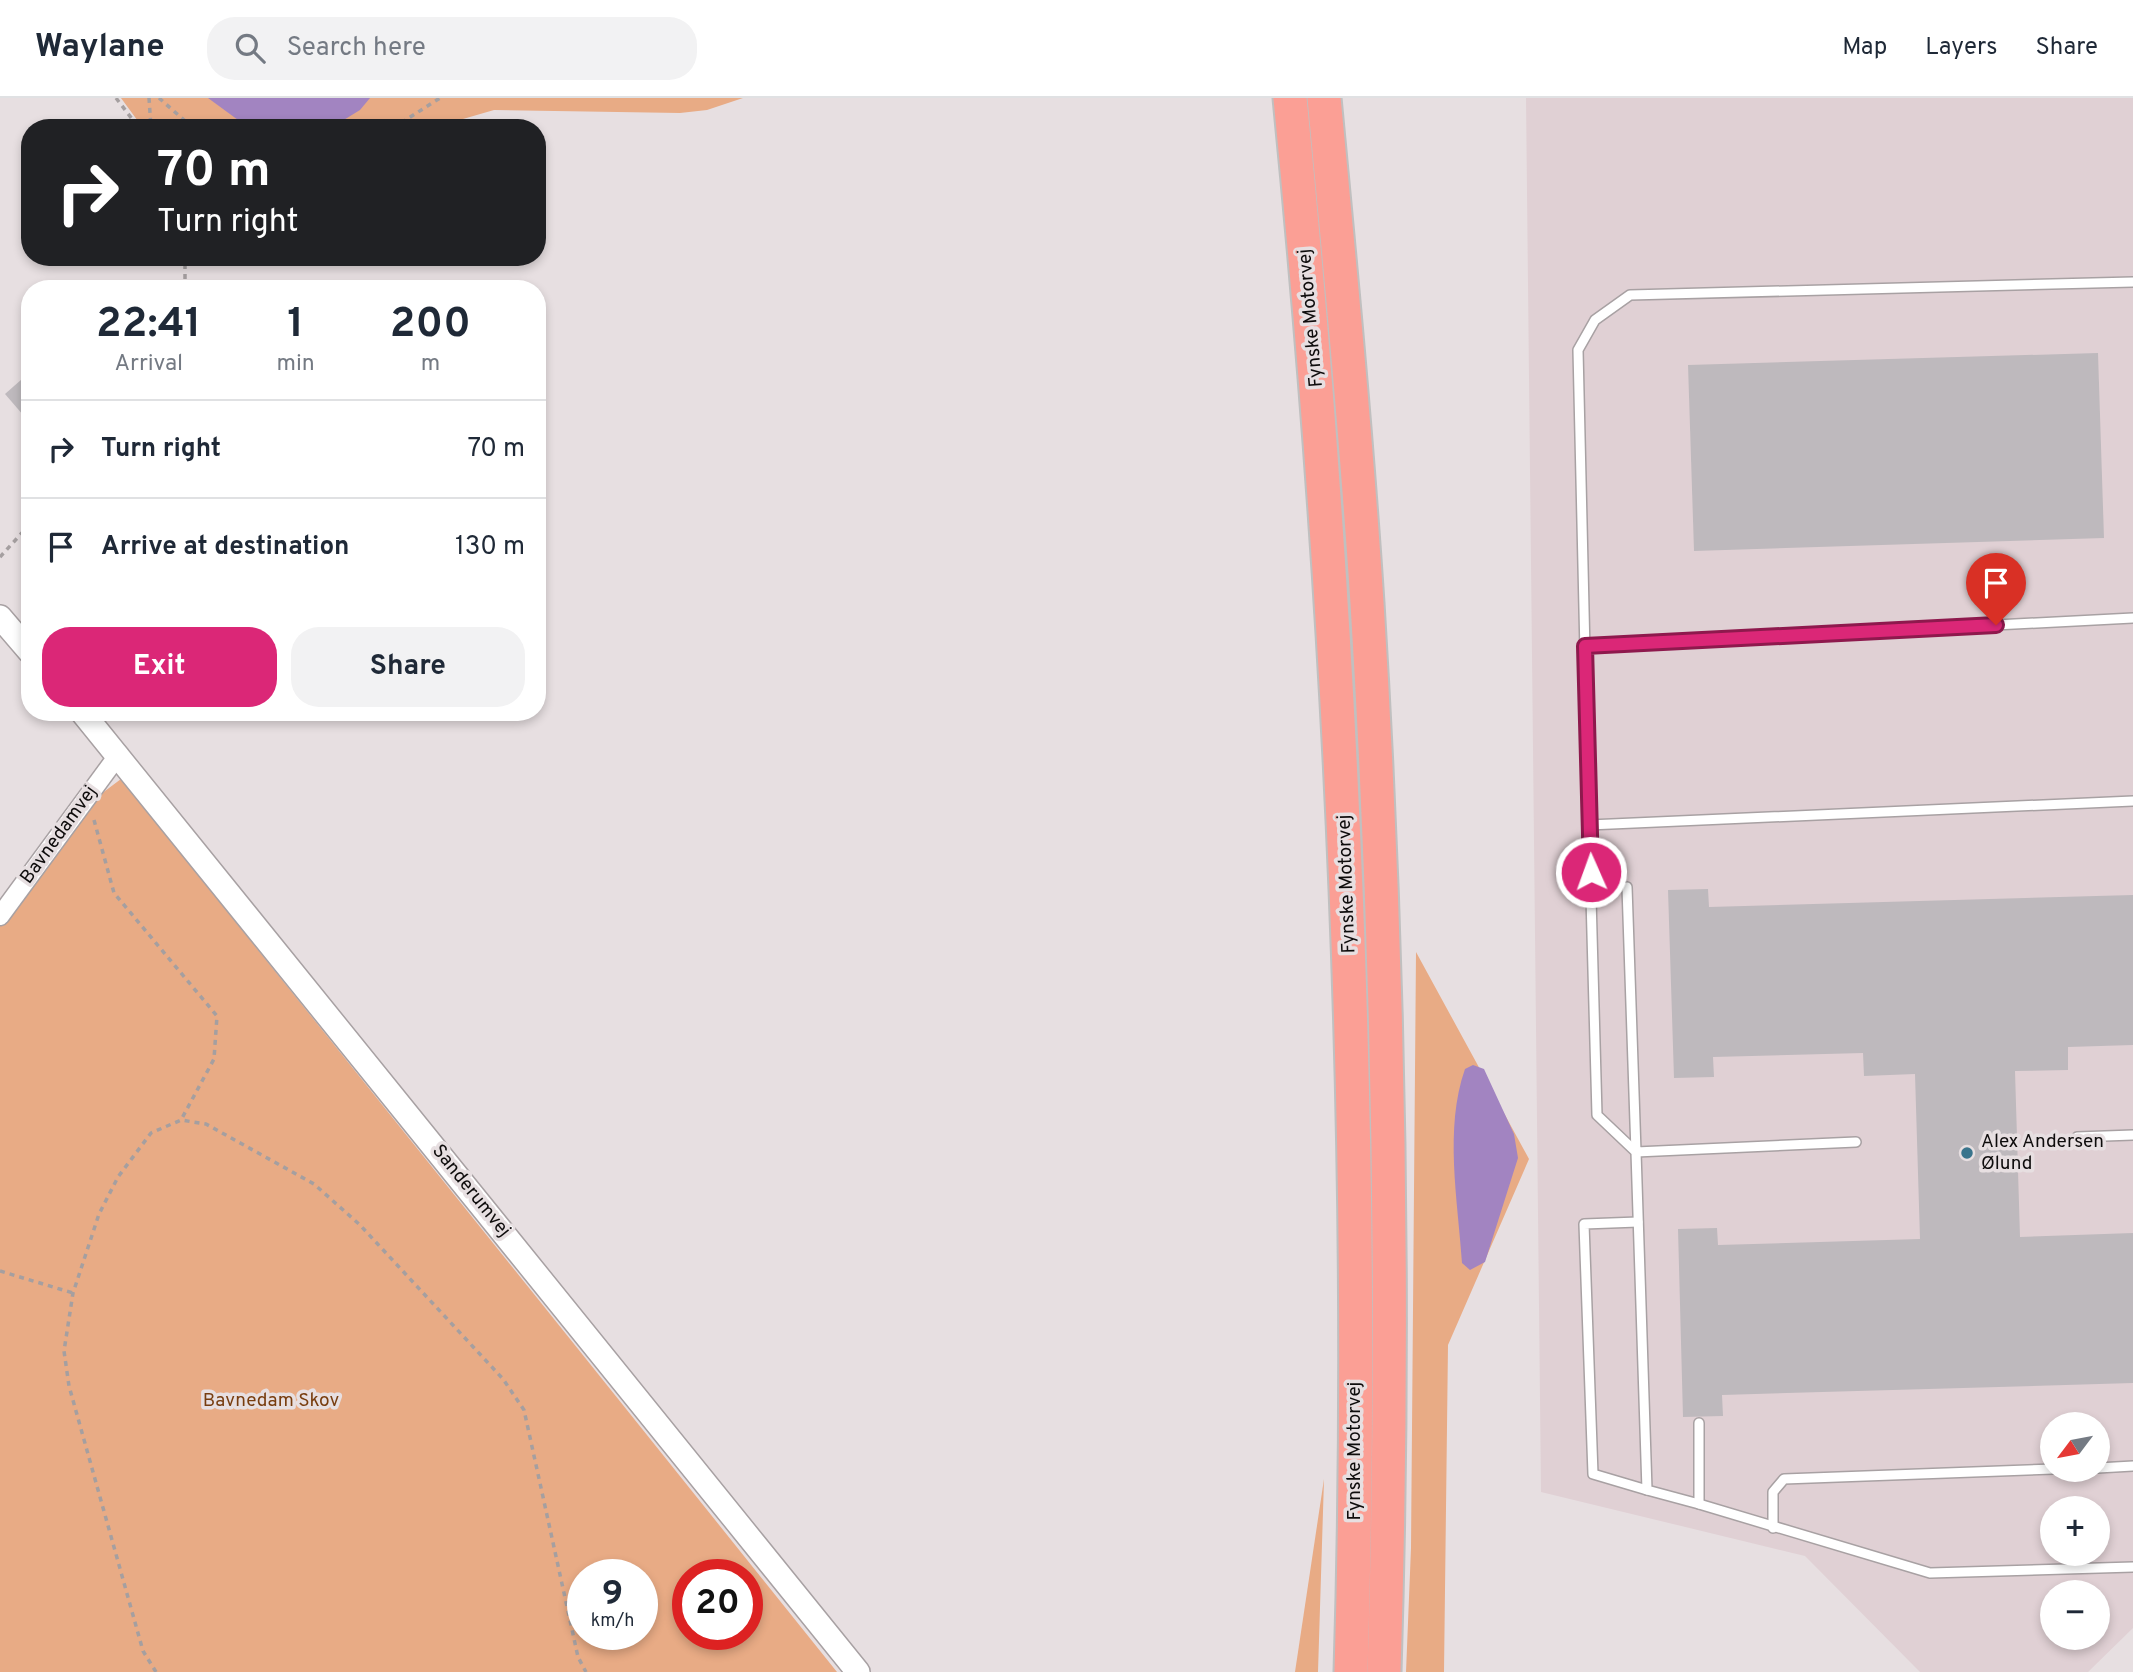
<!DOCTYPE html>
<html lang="en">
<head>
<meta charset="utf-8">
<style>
	:root { --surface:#fff; --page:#f2f2f3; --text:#1f2937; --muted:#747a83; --line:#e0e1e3; --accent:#db2777 }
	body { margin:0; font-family:Overpass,sans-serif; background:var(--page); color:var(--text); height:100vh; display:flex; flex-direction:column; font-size:26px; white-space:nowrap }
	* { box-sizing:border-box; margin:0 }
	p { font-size:23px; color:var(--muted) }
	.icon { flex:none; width:38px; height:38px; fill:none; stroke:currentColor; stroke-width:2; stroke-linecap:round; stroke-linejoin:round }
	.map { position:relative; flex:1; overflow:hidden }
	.details { position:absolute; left:21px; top:182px; width:525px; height:441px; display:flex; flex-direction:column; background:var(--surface); border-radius:28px; box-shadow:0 4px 10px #0003 }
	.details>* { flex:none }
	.top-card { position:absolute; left:21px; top:21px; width:525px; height:147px; border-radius:28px; box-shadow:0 4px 10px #0003; background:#202124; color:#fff; overflow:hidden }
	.needle { width:46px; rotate:238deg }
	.controls { position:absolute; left:2040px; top:1314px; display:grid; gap:14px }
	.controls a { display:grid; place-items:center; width:70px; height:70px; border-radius:50%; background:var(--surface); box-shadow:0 4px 10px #0003; font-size:35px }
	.speed { position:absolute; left:567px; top:1461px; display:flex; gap:14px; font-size:35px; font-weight:700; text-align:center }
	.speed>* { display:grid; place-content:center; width:91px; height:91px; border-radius:50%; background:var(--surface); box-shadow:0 4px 10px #0003; line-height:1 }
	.speed small { font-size:18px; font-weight:400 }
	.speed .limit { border:10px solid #d22; background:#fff; color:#111 }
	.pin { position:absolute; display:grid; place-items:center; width:60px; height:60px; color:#fff; margin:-72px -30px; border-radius:50% 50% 50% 0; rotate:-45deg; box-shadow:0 0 7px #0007 }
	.pin .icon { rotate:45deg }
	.me { position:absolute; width:77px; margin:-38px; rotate:358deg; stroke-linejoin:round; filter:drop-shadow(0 0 5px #0008) }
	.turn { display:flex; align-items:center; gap:24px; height:147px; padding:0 21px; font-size:32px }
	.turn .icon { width:91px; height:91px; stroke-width:2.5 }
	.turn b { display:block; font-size:49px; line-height:60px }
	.eta { display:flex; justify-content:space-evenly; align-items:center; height:119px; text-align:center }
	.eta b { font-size:42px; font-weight:700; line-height:49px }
	.cta { display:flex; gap:14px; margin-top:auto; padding:14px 21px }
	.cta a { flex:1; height:80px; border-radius:28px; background:var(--accent); color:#fff; font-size:28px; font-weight:700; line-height:80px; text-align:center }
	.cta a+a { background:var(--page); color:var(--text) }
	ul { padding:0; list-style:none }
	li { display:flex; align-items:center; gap:21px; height:98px; padding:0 21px; border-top:2px solid var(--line) }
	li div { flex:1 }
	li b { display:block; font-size:26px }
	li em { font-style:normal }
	header { display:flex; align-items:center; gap:42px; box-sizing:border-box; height:98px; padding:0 35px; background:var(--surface); border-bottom:2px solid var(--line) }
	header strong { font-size:33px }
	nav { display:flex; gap:38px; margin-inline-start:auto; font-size:24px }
	.search { width:490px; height:63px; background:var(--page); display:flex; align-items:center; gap:18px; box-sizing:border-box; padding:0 24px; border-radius:28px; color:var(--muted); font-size:26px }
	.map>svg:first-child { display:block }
	.built { fill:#e0d0d4; fill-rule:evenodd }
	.green { fill:#e8ab85; fill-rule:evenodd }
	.water { fill:#a284c1 }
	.building { fill:#beb9bd }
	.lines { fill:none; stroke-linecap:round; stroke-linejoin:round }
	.service-casing { stroke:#a8a1a3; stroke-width:12 }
	.minor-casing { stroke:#a8a1a3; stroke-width:21 }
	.tertiary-casing { stroke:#a8a1a3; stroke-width:26 }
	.motorway-casing { stroke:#c0c0c0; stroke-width:37 }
	.path { stroke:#a59fa0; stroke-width:3.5; stroke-dasharray:5 5; stroke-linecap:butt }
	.service { stroke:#fff; stroke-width:9 }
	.minor { stroke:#fff; stroke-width:18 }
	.tertiary { stroke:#fff; stroke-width:23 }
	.motorway { stroke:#fb9f95; stroke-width:33 }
	.route-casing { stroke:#8e194d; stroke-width:18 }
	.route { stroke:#db2777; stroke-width:12 }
	.poi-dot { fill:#39748c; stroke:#e7dfe1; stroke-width:2.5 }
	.labels { text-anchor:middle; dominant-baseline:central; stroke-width:7; stroke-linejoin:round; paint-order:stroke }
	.street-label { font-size:19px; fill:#0e0c0c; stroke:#e7dfe1 }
	.poi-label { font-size:19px; fill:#0e0c0c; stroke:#e7dfe1; text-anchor:start }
	.park-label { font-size:19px; fill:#783d0f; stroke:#e7dfe1 }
</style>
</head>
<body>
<header>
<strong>Waylane</strong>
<div class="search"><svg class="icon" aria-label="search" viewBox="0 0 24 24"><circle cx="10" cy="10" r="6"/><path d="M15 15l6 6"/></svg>Search here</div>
<nav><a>Map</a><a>Layers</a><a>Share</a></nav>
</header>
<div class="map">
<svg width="2133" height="1574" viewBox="0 0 2133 1574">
	<rect width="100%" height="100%" fill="#e7dfe1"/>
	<!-- built -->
	<path class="built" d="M1526 0H2133V1530L2088 1574H1920L1805 1458 1541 1394ZM2053 1326H2098V1372H2053ZM2053 1410H2098V1456H2053ZM2053 1494H2098V1540H2053Z"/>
	<!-- green -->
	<g class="green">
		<path d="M121 0H743L707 12 680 15 494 12 432 30H143Z"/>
		<path d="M121 681 837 1574H0V828L77 714ZM583 1477H642V1536H583ZM688 1477H747V1536H688Z"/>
		<path d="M1416 854 1529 1061 1448 1247 1444 1574H1406L1411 1450Z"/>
		<path d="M1324 1381 1318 1574H1295Z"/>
	</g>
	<!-- water -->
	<g class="water">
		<path d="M208 0H370L360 12 334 28 249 30Z"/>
		<path d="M1473 967 1484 971 1514 1036 1518 1060 1485 1164 1470 1172 1462 1165C1458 1102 1444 1031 1465 971Z"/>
	</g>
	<!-- building -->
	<g class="building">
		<path d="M2098 255 2104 440 1694 453 1688 267Z"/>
		<path d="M30 274V325L5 296Z"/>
		<path d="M1708 791 1709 809 2133 797V947L2068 949V972L2015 973 2020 1139 2133 1135V1285L1722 1297 1723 1318 1683 1319 1678 1131 1717 1130 1718 1147 1920 1141 1915 976 1864 978 1863 955 1713 959 1714 979 1674 980 1668 792Z"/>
	</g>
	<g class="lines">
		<!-- service casing -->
		<g class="service-casing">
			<g id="service">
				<path d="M1585 548 2133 520"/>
				<path d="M1589 727 1578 252 1595 222 1630 197 2133 184"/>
				<path d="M1627 789 1636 1054 1856 1044"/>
				<path d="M2077 1039 2133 1037"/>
				<path d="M1638 1124 1584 1126 1593 1376 1647 1392"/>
				<path d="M1699 1325V1406L1647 1392 1636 1054 1597 1017 1589 727 2133 703"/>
				<path d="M2098 1370 2133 1368"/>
				<path d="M1699 1406 1930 1475 2133 1469"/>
				<path d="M1773 1430V1394L1784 1381 2053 1371"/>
			</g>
		</g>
		<!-- minor casing -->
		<g class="minor-casing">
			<path id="minor" d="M0 818 119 656"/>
		</g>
		<!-- tertiary casing -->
		<g class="tertiary-casing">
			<g id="tertiary">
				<path d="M0 519 30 554"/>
				<path d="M82 614 858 1574"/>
			</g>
		</g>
		<!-- motorway casing -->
		<g class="motorway-casing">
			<g id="motorway">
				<path d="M1290 0C1342 525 1367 1047 1351 1574"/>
				<path d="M1324 0C1340 168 1356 336 1367 505 1389 861 1395 1218 1384 1574"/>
			</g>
		</g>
		<!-- path -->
		<g class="path">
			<path d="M116 0 139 30"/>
			<path d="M149 0 151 30"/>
			<path d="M159 0 193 30"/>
			<path d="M393 30 440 0"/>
			<path d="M185 191V159"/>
			<path d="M0 459 30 426"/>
			<path d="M94 722 114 795 217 918 214 961 181 1022"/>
			<path d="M0 1173 73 1195"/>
			<path d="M156 1574 143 1553 69 1288 64 1253 73 1195 99 1116 118 1079 151 1035 181 1022 206 1026 314 1086 360 1127 503 1281 524 1312 578 1559 586 1574"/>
		</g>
		<!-- service -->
		<use href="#service" class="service"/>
		<!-- minor -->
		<use href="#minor" class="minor"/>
		<!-- tertiary -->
		<use href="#tertiary" class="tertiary"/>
		<!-- motorway -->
		<use href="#motorway" class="motorway"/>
	</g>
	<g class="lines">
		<!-- route casing -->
		<g class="route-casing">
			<path id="route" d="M1591 774 1585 548 1996 527"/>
		</g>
		<!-- route -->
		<use href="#route" class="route"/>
	</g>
	<!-- markers -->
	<circle class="poi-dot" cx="1967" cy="1055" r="7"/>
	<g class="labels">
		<!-- street labels -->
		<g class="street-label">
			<text transform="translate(1311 220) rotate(-95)">Fynske Motorvej</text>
			<text transform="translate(59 737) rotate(-54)">Bavnedamvej</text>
			<text transform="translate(1347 786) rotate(-92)">Fynske Motorvej</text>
			<text transform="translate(471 1093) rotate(51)">Sanderumvej</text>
			<text transform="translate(1355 1353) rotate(-90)">Fynske Motorvej</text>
		</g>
		<!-- poi labels -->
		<g class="poi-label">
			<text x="1981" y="1044">Alex Andersen<tspan x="1981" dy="22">Ølund</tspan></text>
		</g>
		<!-- park labels -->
		<g class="park-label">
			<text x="271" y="1303">Bavnedam Skov</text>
		</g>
	</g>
</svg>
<div class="controls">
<a><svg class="needle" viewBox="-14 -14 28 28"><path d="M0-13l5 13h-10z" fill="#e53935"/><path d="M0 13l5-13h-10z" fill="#747a83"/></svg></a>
<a>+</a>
<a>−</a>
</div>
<div class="speed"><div>9<small>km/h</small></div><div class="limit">20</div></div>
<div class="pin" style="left:1996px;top:527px;background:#d93025"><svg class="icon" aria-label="arrive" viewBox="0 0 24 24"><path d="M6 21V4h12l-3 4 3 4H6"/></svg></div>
<svg class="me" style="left:1591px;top:774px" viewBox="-20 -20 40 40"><circle r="17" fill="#db2777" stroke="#fff" stroke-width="3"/><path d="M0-11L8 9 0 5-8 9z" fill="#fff"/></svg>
<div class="top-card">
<div class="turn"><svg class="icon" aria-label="right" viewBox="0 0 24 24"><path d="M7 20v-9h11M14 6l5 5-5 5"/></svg><div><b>70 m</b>Turn right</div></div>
</div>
<section class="details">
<div class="eta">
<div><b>22:41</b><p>Arrival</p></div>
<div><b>1</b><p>min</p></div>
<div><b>200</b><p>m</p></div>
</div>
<ul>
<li><svg class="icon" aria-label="right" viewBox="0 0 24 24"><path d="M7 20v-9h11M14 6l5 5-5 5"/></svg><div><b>Turn right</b></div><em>70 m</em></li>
<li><svg class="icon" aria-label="arrive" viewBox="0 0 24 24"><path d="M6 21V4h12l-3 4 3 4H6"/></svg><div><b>Arrive at destination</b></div><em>130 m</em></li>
</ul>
<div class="cta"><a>Exit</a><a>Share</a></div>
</section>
</div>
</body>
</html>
